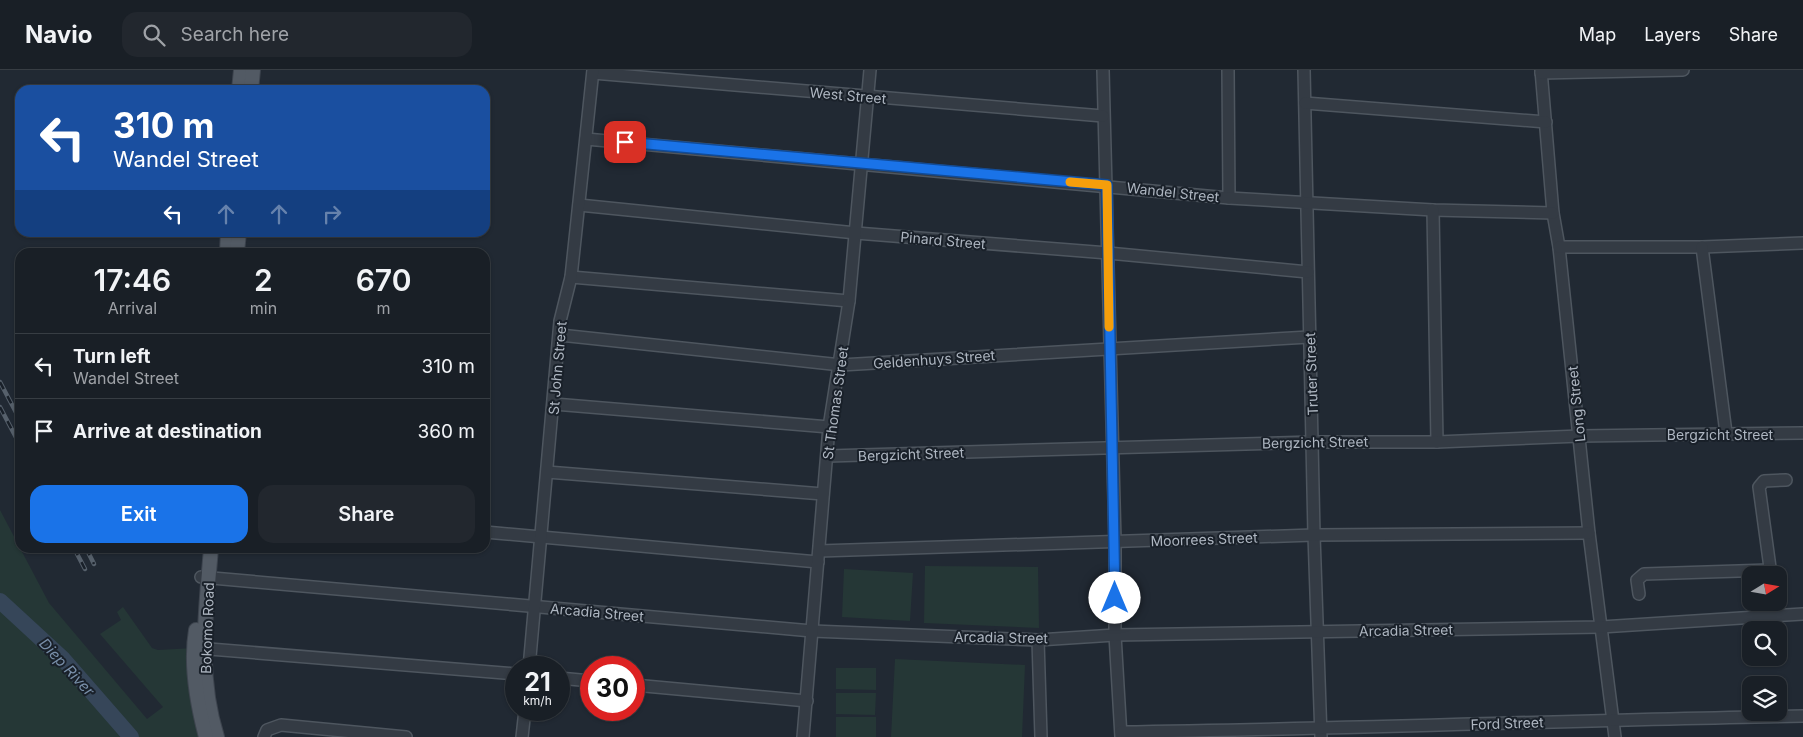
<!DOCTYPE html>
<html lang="en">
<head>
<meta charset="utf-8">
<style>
	:root { --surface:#191f26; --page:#22272e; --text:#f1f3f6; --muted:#9fa2a7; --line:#373d43; --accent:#1a73e8 }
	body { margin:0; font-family:Inter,sans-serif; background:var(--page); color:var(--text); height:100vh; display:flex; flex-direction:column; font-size:19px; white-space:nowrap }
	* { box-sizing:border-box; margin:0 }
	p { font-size:16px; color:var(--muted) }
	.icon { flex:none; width:28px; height:28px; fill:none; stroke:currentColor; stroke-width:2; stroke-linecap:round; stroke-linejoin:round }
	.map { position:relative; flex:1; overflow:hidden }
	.side { position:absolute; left:15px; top:178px; width:475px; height:305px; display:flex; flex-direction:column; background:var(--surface); border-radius:15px; box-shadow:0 1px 4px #0004,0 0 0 1px var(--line) }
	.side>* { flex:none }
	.top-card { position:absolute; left:15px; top:15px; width:475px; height:152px; border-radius:15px; box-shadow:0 1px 4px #0004,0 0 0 1px var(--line); background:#1a4fa0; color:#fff; overflow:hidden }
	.needle { width:32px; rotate:79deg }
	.fabs { position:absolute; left:1742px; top:496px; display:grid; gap:10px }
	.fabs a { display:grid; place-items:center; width:45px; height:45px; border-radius:10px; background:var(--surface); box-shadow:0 1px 4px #0004,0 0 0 1px var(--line); font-size:25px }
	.speed { position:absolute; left:505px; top:586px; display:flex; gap:10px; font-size:25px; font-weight:700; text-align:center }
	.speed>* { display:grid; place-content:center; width:65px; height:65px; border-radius:50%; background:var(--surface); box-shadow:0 1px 4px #0004,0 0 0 1px var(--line); line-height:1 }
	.speed small { font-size:12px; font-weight:400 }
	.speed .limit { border:8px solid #d22; background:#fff; color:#111 }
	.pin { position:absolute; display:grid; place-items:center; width:42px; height:42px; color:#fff; margin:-21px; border-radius:10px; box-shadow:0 2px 8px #0006 }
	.me { position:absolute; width:55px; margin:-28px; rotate:0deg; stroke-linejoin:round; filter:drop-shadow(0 0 4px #0008) }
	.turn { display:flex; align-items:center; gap:18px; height:105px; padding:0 15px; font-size:22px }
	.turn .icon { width:65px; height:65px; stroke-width:2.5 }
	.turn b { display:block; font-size:35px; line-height:42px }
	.lanes { display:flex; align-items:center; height:48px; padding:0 15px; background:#0003; justify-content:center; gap:25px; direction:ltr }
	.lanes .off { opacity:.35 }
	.eta { display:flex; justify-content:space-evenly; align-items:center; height:85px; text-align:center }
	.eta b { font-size:30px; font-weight:600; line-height:35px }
	.cta { display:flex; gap:10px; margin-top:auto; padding:10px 15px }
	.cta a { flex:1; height:58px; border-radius:15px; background:var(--accent); color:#fff; font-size:20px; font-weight:600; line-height:58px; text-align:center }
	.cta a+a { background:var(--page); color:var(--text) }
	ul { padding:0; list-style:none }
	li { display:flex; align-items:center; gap:15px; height:65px; padding:0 15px; border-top:1px solid var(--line) }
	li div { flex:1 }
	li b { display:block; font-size:19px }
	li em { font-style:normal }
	header { display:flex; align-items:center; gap:30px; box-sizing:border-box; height:70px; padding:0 25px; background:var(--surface); border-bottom:1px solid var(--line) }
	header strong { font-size:24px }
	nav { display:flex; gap:28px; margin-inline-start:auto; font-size:18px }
	.search { width:350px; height:45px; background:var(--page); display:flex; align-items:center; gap:12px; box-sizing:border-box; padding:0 18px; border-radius:15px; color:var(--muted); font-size:19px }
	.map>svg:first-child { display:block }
	.green { fill:#253736 }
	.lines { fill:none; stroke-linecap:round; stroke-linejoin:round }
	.river { stroke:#364659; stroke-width:16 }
	.minor-casing { stroke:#4e565f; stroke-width:14 }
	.major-casing { stroke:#3d444e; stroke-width:16 }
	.minor { stroke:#343b44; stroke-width:11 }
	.major { stroke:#525a64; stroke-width:14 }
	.rail-casing { stroke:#56606b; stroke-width:4.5 }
	.rail { stroke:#192029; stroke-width:2.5; stroke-dasharray:8; stroke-linecap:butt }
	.route-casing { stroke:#114b97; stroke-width:12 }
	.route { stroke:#1a73e8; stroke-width:9 }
	.slow { stroke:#f59e0b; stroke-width:9 }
	.labels { text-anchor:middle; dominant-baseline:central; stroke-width:4; stroke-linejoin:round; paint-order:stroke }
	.street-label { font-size:14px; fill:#aeb6c1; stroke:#192029 }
	.water-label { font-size:15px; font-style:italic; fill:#788ea8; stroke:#192029 }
</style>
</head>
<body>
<header>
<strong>Navio</strong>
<div class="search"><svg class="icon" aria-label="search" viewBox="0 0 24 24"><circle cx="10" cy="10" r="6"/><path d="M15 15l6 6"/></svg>Search here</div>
<nav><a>Map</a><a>Layers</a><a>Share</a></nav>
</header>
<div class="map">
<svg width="1803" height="667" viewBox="0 0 1803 667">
	<rect width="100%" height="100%" fill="#212933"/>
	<!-- green -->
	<g class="green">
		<path d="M0 440 49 533 147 649 163 637 100 564 121 550 117 542 123 537 152 578 158 580 194 578 206 667H0Z"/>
		<path d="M925 496 1038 497 1039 558 924 553Z"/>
		<path d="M844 499 913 503 910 551 842 547Z"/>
		<path d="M895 589 1025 595 1022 667H891Z"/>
		<path d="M836 598H876V620L836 619Z"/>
		<path d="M836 623H876L875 645 836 644Z"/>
		<rect x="836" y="647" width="40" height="20"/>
	</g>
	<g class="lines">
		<!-- river -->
		<path class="river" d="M0 531 63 589 131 667"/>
		<!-- minor casing -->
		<g class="minor-casing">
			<g id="minor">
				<path d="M1103 0 1115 471V565L1121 667"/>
				<path d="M1228 0 1229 128"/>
				<path d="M1304 0 1314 465 1321 667"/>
				<path d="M1541 0 1553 143 1559 177 1589 463 1615 667"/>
				<path d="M593 3 1103 46"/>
				<path d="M1541 3 1683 0"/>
				<path d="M1305 33 1546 52"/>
				<path d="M586 69 1229 128 1433 140 1553 143"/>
				<path d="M579 135 856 163 1108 183 1308 202"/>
				<path d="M1433 140 1437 372"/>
				<path d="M1559 177H1702L1803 173"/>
				<path d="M1702 177 1726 363"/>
				<path d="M571 207 849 231"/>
				<path d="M560 265 841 295 1309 267"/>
				<path d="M554 334 829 357"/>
				<path d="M828 386 1313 372H1437L1580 366 1803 363"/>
				<path d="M547 402 823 424"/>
				<path d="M485 462 818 492"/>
				<path d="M819 481 1314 465 1589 463"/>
				<path d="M1771 505 1759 417 1764 411 1786 410"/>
				<path d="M201 507 812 561 1038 570 1115 565 1601 557 1803 544"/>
				<path d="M1639 524 1637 510 1644 504 1770 500"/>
				<path d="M1038 570 1041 667"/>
				<path d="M197 578 516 604"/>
				<path d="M529 598 560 251 571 207 593 0"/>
				<path d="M559 608 591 611"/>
				<path d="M634 615 807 631"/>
				<path d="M1121 662C1348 659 1576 650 1803 646"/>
				<path d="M264 667 267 660 281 655 406 667"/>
				<path d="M522 667 525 640"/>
				<path d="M803 667 829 357 849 231 870 0"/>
			</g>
		</g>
		<!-- major casing -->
		<g class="major-casing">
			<g id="major">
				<path d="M239 20 241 0"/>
				<path d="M251 20 253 0"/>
				<path d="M227 182 228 162"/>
				<path d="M237 182 239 162"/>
				<path d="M211 478C206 542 197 604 217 667"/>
				<path d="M196 560C190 595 197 633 206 667"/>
			</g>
		</g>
		<!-- minor -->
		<use href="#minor" class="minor"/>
		<!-- major -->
		<use href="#major" class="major"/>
		<!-- rail casing -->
		<g class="rail-casing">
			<g id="rail">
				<path d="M0 312 20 350"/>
				<path d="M0 337 20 375"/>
				<path d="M74 478 85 499"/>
				<path d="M86 478 94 494"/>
			</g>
		</g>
		<!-- rail -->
		<use href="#rail" class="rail"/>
	</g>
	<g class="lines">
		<!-- route casing -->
		<g class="route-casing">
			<path id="route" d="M625 72 1107 115 1115 528"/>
		</g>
		<!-- route -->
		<use href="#route" class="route"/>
		<!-- slow -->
		<path class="slow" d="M1070 112 1107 115 1109 257"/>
	</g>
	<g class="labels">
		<!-- street labels -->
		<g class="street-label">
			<text transform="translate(848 25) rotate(5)">West Street</text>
			<text transform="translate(1173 122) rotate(6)">Wandel Street</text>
			<text transform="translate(943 170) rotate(5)">Pinard Street</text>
			<text transform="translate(934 289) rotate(-4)">Geldenhuys Street</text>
			<text transform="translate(557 298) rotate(-85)">St John Street</text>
			<text transform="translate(1311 304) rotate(-92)">Truter Street</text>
			<text transform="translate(835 333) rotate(-82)">St Thomas Street</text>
			<text transform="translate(1576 334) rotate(-96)">Long Street</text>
			<text x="1720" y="364">Bergzicht Street</text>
			<text transform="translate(1315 372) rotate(-1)">Bergzicht Street</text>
			<text transform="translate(911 384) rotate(-2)">Bergzicht Street</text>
			<text transform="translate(1204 469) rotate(-2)">Moorrees Street</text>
			<text transform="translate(597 542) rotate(5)">Arcadia Street</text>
			<text transform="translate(207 558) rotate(-88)">Bokomo Road</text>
			<text transform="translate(1406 560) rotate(-1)">Arcadia Street</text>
			<text transform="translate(1001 567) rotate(1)">Arcadia Street</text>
			<text transform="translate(1507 653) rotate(-2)">Ford Street</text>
		</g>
		<!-- water labels -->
		<g class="water-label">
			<text transform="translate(67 597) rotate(47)">Diep River</text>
		</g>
	</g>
</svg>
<div class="fabs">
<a><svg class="needle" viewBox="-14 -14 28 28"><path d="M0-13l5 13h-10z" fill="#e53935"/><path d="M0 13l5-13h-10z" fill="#9fa2a7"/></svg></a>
<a><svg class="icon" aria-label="search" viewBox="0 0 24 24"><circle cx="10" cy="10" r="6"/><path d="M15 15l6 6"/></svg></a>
<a><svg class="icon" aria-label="layers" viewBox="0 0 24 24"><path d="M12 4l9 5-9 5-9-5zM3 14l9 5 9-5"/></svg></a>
</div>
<div class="speed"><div>21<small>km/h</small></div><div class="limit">30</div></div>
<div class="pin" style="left:625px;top:72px;background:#d93025"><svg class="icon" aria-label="arrive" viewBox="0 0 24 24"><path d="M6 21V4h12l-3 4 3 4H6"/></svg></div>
<svg class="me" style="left:1115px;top:528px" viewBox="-20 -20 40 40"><circle r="19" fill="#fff"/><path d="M0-13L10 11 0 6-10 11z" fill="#1a73e8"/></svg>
<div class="top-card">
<div class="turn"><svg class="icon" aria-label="left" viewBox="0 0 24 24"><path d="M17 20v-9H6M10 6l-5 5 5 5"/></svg><div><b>310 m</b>Wandel Street</div></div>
<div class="lanes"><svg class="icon" aria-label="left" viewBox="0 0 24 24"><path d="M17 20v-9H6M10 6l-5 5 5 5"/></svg><svg class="icon off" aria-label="ahead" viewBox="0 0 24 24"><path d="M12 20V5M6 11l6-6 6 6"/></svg><svg class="icon off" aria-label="ahead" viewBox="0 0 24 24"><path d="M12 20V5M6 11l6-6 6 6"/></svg><svg class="icon off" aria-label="right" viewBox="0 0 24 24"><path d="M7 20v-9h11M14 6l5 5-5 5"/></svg></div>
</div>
<section class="side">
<div class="eta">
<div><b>17:46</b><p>Arrival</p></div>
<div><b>2</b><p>min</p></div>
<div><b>670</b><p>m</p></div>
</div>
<ul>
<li><svg class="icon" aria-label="left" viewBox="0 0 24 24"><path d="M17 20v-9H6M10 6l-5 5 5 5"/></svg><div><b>Turn left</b><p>Wandel Street</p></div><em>310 m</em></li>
<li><svg class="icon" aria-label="arrive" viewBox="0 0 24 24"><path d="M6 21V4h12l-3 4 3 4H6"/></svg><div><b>Arrive at destination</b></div><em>360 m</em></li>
</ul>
<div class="cta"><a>Exit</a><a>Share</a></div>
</section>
</div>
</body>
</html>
